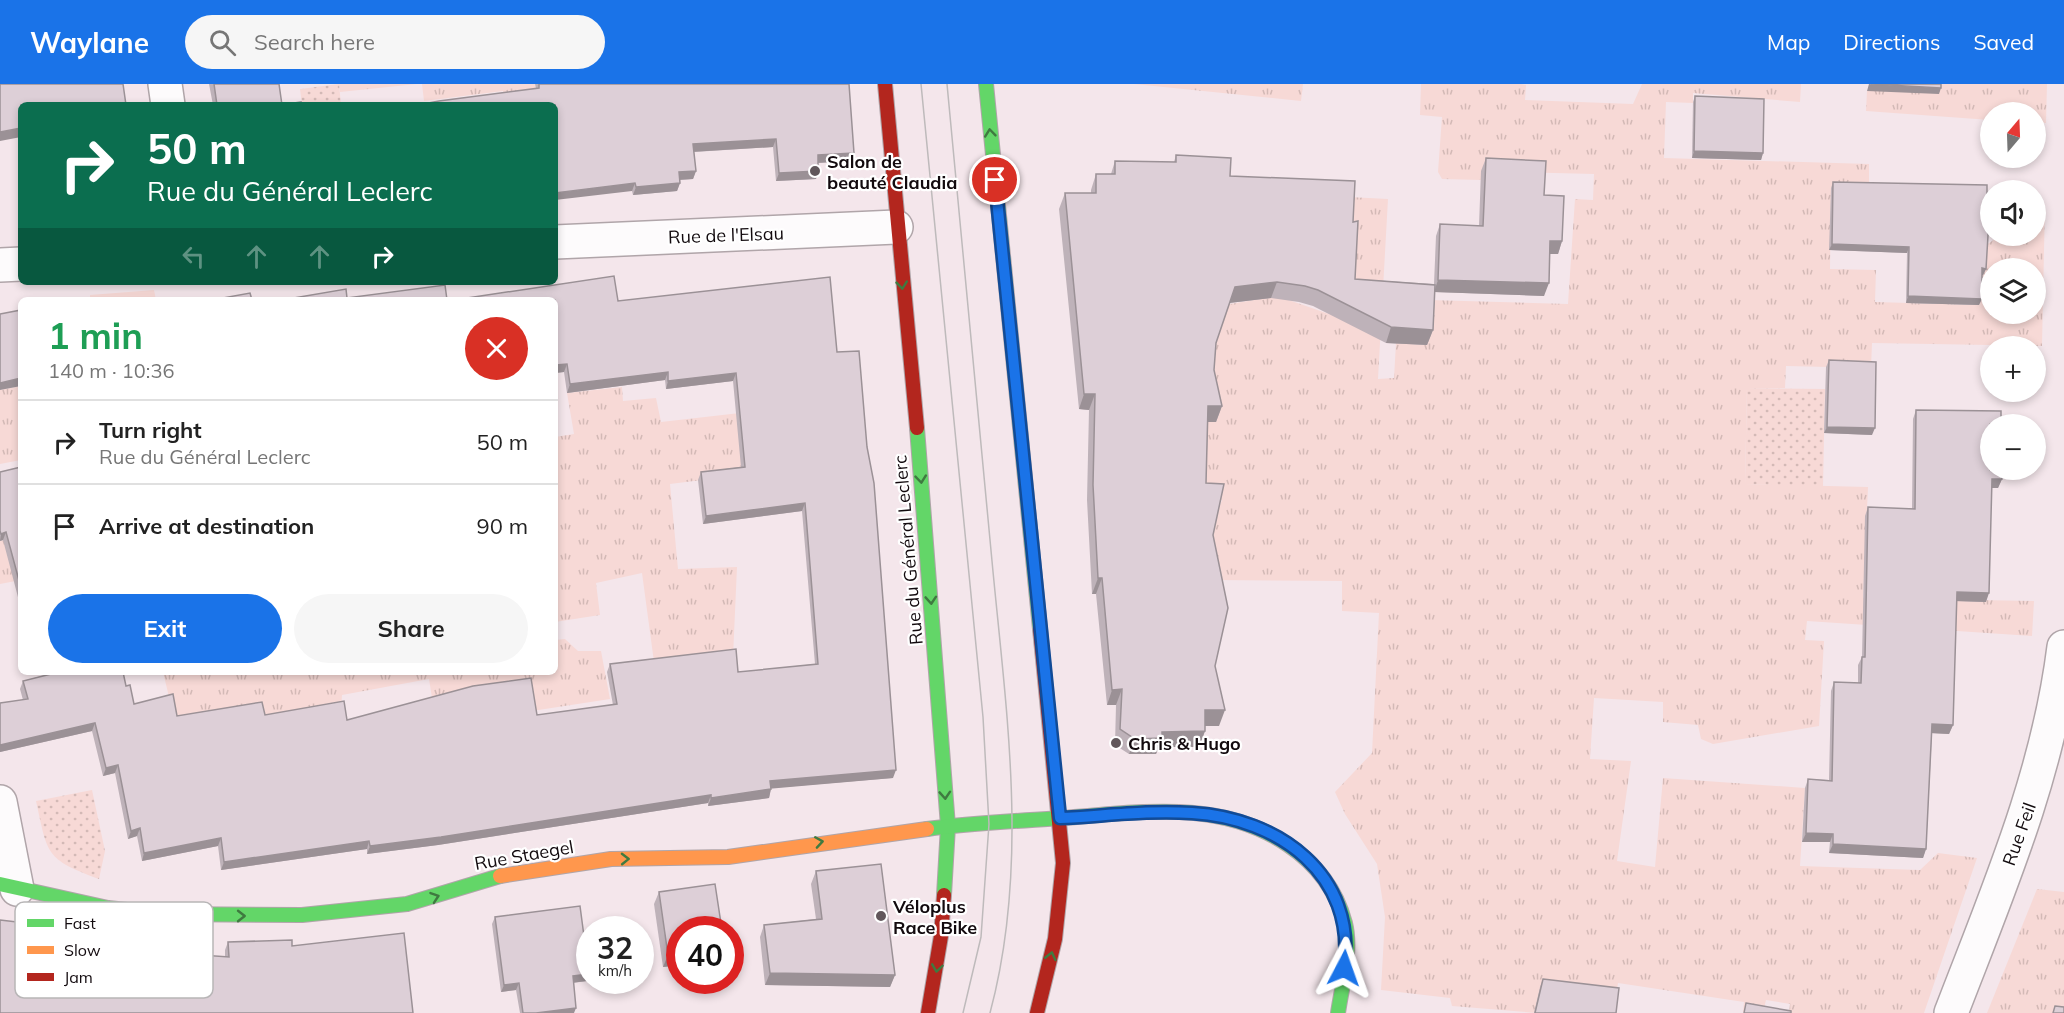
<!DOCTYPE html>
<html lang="en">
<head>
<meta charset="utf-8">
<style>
	:root { --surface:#fff; --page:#f6f6f6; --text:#222; --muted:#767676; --line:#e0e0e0; --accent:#1a73e8 }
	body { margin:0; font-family:Mulish,sans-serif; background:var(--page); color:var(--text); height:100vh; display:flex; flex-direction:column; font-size:22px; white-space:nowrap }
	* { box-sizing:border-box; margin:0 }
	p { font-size:20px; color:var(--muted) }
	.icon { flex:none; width:33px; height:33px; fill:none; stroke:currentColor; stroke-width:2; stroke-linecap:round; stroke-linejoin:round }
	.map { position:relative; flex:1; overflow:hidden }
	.side { position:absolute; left:18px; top:213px; width:540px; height:378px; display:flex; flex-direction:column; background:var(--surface); border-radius:9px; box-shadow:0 3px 9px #0003 }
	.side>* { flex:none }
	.top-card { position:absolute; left:18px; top:18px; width:540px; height:183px; border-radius:9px; box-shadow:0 3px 9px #0003; background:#0b6e4f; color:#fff; overflow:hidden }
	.needle { width:39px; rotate:19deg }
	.buttons { position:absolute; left:1980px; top:18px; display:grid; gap:12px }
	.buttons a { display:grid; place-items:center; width:66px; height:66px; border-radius:50%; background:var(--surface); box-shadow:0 3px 9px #0003; font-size:30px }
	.speed { position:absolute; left:576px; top:832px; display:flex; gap:12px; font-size:30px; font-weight:700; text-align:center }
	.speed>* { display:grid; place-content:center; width:78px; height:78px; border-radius:50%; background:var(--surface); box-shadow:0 3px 9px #0003; line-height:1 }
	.speed small { font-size:15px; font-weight:400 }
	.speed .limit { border:9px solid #d22; background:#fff; color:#111 }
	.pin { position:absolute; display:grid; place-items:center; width:51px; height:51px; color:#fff; margin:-26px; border:3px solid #fff; border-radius:50%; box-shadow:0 2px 6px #0007 }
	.me { position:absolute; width:66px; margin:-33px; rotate:4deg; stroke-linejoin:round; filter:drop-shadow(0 0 4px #0008) }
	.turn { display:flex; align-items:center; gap:21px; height:126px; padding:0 30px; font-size:27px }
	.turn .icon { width:78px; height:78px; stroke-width:2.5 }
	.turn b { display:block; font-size:42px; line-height:51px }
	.lanes { display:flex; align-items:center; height:57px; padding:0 30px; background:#0003; justify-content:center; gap:30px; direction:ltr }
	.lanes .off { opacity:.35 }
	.round { display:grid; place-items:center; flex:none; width:63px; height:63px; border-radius:32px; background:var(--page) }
	.head { display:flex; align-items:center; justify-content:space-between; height:102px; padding:0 30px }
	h1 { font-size:36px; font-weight:700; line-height:45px; color:#1e9e55 }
	.primary-button { display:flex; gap:12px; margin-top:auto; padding:12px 30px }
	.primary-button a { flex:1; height:69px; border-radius:36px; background:var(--accent); color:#fff; font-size:24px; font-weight:700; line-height:69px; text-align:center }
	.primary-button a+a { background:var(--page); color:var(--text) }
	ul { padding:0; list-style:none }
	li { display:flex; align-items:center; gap:18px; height:84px; padding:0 30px; border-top:2px solid var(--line) }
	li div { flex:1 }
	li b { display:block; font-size:22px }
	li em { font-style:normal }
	header { display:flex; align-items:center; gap:36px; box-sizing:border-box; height:84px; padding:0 30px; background:var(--accent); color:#fff }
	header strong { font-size:28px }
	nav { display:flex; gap:33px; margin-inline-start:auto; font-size:21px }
	.search { width:420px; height:54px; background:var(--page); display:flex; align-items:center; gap:15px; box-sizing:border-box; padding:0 21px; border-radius:33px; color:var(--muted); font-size:22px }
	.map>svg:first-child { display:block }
	.grass { fill:url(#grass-tufts); fill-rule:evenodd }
	.garden { fill:url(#garden-dots) }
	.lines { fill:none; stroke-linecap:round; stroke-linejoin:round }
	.street-casing { stroke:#b0a5a9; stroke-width:36 }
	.fast-casing { stroke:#b0a5a9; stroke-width:16 }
	.slow-casing { stroke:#b0a5a9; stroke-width:16 }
	.jam-casing { stroke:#b0a5a9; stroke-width:16 }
	.street { stroke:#fdfbfc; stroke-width:33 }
	.fast { stroke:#63d668; stroke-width:14 }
	.slow { stroke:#ff974d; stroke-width:14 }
	.jam { stroke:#b3261e; stroke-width:14 }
	.tram { stroke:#bebabb; stroke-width:1.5 }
	.wall { fill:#beb2b9 }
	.shaded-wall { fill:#9b9196 }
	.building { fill:#ddcfd7; stroke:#9b9196; stroke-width:1.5 }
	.oneway { stroke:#3f7a40 }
	.route-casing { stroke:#114b97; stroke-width:15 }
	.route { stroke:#1a73e8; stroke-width:10 }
	.poi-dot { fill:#61575b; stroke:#fff; stroke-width:2 }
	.labels { text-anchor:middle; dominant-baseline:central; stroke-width:4.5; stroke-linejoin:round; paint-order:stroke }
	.poi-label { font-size:18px; font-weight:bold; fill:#120a0e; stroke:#fff; text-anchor:start }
	.street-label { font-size:18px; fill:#120a0e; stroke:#fff }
	.key { fill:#fff; stroke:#b8b6b7; stroke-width:1.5 }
	.key-label { font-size:16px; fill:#120a0e }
</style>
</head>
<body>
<header>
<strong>Waylane</strong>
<div class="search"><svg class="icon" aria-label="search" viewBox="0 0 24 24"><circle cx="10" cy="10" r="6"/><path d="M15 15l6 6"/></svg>Search here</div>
<nav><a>Map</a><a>Directions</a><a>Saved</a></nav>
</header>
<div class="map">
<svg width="2064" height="929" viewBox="0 0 2064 929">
	<defs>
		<pattern id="grass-tufts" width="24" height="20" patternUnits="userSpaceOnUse" patternTransform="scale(1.5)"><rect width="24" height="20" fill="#f7d9d6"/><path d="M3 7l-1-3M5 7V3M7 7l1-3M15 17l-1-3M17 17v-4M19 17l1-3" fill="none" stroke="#d3b9b6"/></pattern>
		<pattern id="garden-dots" width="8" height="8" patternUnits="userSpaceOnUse" patternTransform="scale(1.5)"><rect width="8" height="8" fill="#f7d9d6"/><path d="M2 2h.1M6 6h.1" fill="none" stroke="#d3b9b6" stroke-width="1.8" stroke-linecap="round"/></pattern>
	</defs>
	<rect width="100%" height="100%" fill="#f4e6eb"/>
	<!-- grass -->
	<g class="grass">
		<path d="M321 0H417L340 8 339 0Z"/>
		<path d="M422 0H535L537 21H505L503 7 424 17Z"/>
		<path d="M1134 0H1303L1301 17Z"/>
		<path d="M1421 0H1521L1526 1 1525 16 1633 20 1642 0H1801L1800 18 1693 9V19L1666 18 1664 74 1869 80V105H1831L1830 185 1876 186 1875 218 1979 221 1985 162 1999 152H2036V127L2045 120 2042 262 1872 259 1871 284 1786 282 1785 304H1747L1745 400 1868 403 1863 514 2034 517 2032 552 1807 537 1805 556 1824 557 1819 642 1713 660 1701 655 1698 641 1663 638V618L1594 614 1590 675 1631 677 1617 777 1655 783 1663 694 1805 704 1800 782 1920 786 1938 769 1977 774 1924 929H1789L1790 920 1766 916 1763 929 1743 928 1744 918 1618 899 1616 912 1537 929 1452 922 1450 914 1381 906 1385 833 1377 780 1345 730 1335 708 1372 669 1379 529 1342 527V497L1214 496C1208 469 1210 441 1222 416L1200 415 1196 338 1217 337 1211 314 1216 226 1230 220 1260 215V206L1329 230 1349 113 1388 115 1378 295 1394 294 1396 259 1427 261 1429 216 1568 220 1575 115 1593 116 1594 90 1481 87V96L1442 95 1438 88 1442 33 1420 31ZM1990 184H2036V230H1990Z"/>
		<path d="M1939 0H2047L2046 39H2036V28H1990V36L1866 27 1867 7Z"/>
		<path d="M154 206 156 216H90V211Z"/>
		<path d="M21 302V376L0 380V306Z"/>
		<path d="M622 303 623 317 656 314 661 338 783 324 742 391 670 400 678 485 737 483 733 573 654 578 642 489 596 499 600 531 555 538V353L574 350 567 309Z"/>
		<path d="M21 452V496L0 500V457Z"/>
		<path d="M565 555 578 567H601L610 615 532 627 433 620 429 595 342 611 341 625 176 642 163 588H555V556Z"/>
		<path d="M2037 805 2064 808V929H1987Z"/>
	</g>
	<!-- garden -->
	<g class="garden">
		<path d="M339 0 341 21H302L300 5Z"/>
		<path d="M1747 304 1825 305 1823 403 1745 400Z"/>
		<path d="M92 706 105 767 99 795C45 775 48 771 36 717Z"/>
	</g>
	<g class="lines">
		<!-- street casing -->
		<g class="street-casing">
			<g id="street">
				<path d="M165 0 168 21"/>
				<path d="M555 158 896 143"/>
				<path d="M0 181 21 180"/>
				<path d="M0 718 17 805"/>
				<path d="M1951 929C1997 809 2048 692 2064 563"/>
			</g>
		</g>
		<!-- fast casing -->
		<g class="fast-casing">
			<g id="fast">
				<path d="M986 0 1040 545"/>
				<path d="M917 344 948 742 944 811"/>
				<path d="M927 745C972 739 1017 737 1062 734 1105 731 1151 725 1194 729 1261 735 1327 771 1345 839 1352 867 1342 901 1338 929"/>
				<path d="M0 800 108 824 165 830 302 831 407 820 500 792"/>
			</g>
		</g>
		<!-- slow casing -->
		<g class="slow-casing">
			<path id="slow" d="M500 792 611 775 728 773 927 745"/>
		</g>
		<!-- jam casing -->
		<g class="jam-casing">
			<g id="jam">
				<path d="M885 0 917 344"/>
				<path d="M928 929 941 852 944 811"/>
				<path d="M1037 929 1055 855 1063 779 1040 545"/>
			</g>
		</g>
		<!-- street -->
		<use href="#street" class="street"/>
		<!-- fast -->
		<use href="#fast" class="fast"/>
		<!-- slow -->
		<use href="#slow" class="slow"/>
		<!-- jam -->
		<use href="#jam" class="jam"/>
		<!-- tram -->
		<g class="tram">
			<path d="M921 0 983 633 989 740 981 853 963 929"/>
			<path d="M947 0C961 159 976 318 992 477 1006 627 1030 780 990 929"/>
		</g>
	</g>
	<!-- wall -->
	<g class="wall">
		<path d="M209 0H279L282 21H301H213Z"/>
		<path d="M535 0H849L851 77 818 79V87L816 95 776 97 773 63 694 68 696 87 693 95 680 96V99L677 107 633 111 632 107 536 5Z"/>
		<path d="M1695 12 1763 69 1761 76 1692 74 1693 18Z"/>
		<path d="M1176 71 1353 138 1355 195 1434 200 1436 152 1440 140 1479 142 1481 87 1486 74 1544 111 1562 157 1558 170H1550L1544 212 1435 208 1433 246 1427 261 1386 259 1313 222 1299 218 1271 214 1229 219 1216 259 1214 286 1222 322 1216 338H1208L1206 399 1213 451 1215 582 1219 642H1205V647L1199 663H1159L1156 670H1129L1115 661 1116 621H1107L1096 510H1092L1087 416 1089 326 1079 325 1059 125 1065 109H1091V106L1096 90H1111L1115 77 1174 78Z"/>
		<path d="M1833 98 1986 185 1983 191H1982L1979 221 1906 219 1907 169 1829 166 1831 104Z"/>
		<path d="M618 217 837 268 893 694 771 704 769 714 708 722V719L438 761 367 770V765L221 786 218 762 142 777 137 752 128 755 115 689 103 692 92 647 0 668V619L23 616 20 605 23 597 56 588H123L126 602 134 620 177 632 265 631 347 636 537 631 613 621 607 588 610 580 738 588 815 580 802 427 703 440 698 396 701 388 741 383 733 297 666 305 665 296 567 309 564 288 555 289Z"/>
		<path d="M1829 276 1872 351 1824 349 1826 283Z"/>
		<path d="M1916 326 2002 395 1998 404H1992L1986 518 1956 517 1953 641 1949 650 1932 649 1926 765 1923 774 1829 769 1830 758H1802L1805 704 1808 695 1829 696 1831 607 1834 598 1858 599V581L1862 573 1865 432 1868 423 1912 425 1913 335Z"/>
		<path d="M21 383V517H19L3 456 0 457V388Z"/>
		<path d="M816 787 895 891 890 903 765 901 760 853 764 841 816 835 811 800Z"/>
		<path d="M659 808 680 846V881L663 883 654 820Z"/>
		<path d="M495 833 589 890 587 897 573 899 574 929H520L516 906 501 908 492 840Z"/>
		<path d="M228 858 292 862 413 929 144 867 225 873V866Z"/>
		<path d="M1543 895 1616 929H1534L1540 903Z"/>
	</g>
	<!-- shaded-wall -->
	<g class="shaded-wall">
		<path d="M1869 0 1941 4 1939 10 1867 7Z"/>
		<path d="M21 44V53L0 57V48Z"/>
		<path d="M776 55 773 63 690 68 693 60Z"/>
		<path d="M1694 67 1763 69 1761 76 1692 74Z"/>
		<path d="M854 69 851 77 815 79 818 71Z"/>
		<path d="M696 87 693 95 676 96 679 88Z"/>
		<path d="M818 87 816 95 776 97 779 89Z"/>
		<path d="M635 99 632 107 555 116V109Z"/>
		<path d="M680 99 677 107 633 111 636 103Z"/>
		<path d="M1550 157H1562L1558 170H1546Z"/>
		<path d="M1832 160 1909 163 1907 169 1829 166Z"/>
		<path d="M1982 184 1986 185 1983 191H1980Z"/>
		<path d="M1438 196 1549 199 1544 212 1434 208Z"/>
		<path d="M1277 198 1271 214 1229 219 1235 203Z"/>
		<path d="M1908 212 1982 215 1979 221 1906 219Z"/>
		<path d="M1391 243 1433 246 1427 261 1386 259Z"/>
		<path d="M567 280 564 288 555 289V281Z"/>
		<path d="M668 288 665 296 567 309 570 300Z"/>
		<path d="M736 289 733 297 666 305 668 297Z"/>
		<path d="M21 294V302L0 306V299Z"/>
		<path d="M1084 310H1095L1089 326 1079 325Z"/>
		<path d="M1208 322H1222L1216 338H1203Z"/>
		<path d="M1827 343 1875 344 1872 351 1824 349Z"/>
		<path d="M1992 395H2002L1998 404H1989Z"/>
		<path d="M805 419 802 427 703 440 706 432Z"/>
		<path d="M6 448 3 456 0 457 1 450Z"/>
		<path d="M1098 494H1102L1096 510H1092Z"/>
		<path d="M1957 508 1989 509 1986 518 1954 517Z"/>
		<path d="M1122 605 1116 621H1107L1112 606Z"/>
		<path d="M1205 626H1225L1219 642H1200Z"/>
		<path d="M95 639 92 647 0 668V661Z"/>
		<path d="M1932 640 1953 641 1949 650 1929 649Z"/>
		<path d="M1205 647 1199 663H1159L1156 670H1129L1135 655 1162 648Z"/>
		<path d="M118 681 115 689 103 692 106 684Z"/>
		<path d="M896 686 893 694 767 705 770 697Z"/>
		<path d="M771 705 769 714 708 722 711 714Z"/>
		<path d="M711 711 708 719 438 761 367 770 370 762Z"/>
		<path d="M140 744 137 752 128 755 131 747Z"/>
		<path d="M1806 749 1833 750 1830 758H1802Z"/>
		<path d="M221 754 218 762 142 777 144 769Z"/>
		<path d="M369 757 367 765 221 786 224 778Z"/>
		<path d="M1833 760 1926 765 1923 774 1829 769Z"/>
		<path d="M680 869V881L663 883 668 871Z"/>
		<path d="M770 889 895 891 890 903 765 901Z"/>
		<path d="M589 890 587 897 570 899 573 892Z"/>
		<path d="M519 899 516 906 501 908 504 901Z"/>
		<path d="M576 924 574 929H536Z"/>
	</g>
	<!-- building -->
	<g class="building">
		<path d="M0 0H123L126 21H21V44L0 48Z"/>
		<path d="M214 0H279L282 21 301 18V21H217Z"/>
		<path d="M539 0H849L854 69 818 71V87L779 89 776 55 693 60 696 87 679 88 680 99 636 103 635 99 555 109V21H418L439 17 539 4Z"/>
		<path d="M1871 0H1941V4Z"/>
		<path d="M1695 12 1764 15 1763 69 1694 67Z"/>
		<path d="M1176 71 1231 74 1230 92 1355 97 1353 138 1358 137 1355 195 1435 201 1433 246 1391 243 1318 206 1305 202 1277 198 1235 203 1216 259 1214 286 1222 322H1208L1206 399 1224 400 1213 451 1228 524 1215 582 1225 626H1205V647L1162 648V654L1135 655 1120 645 1122 605 1112 606 1102 494H1098L1093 401 1095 310H1084L1065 109H1096V90H1115V77L1176 78Z"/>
		<path d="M1486 74 1546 77 1544 111 1564 112 1562 157H1550L1549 199 1438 196 1440 140 1483 142Z"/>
		<path d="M1833 98 1987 101V135H1989L1986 185 1982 184V215L1908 212 1909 163 1832 160Z"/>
		<path d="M614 192 618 217 830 193 837 268 859 267 867 363 874 399 896 686 770 697 771 705 711 714V711L441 753 370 762 369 757 224 778 221 754 144 769 140 744 131 747 118 681 106 684 95 639 0 661V619L28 615 23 597 59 588H123L126 602 130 601 134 620 173 610 177 632 262 618 265 631 344 617 347 636 473 602 531 594 537 631 617 620 610 580 736 565 738 588 818 580 805 419 706 432 701 388 745 383 736 289 668 297V288L570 300 567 280 555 281V216H454Z"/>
		<path d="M445 201 447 216H282L346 205 347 214Z"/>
		<path d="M250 209 252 216H212Z"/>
		<path d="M21 226V294L0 299V230Z"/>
		<path d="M1829 276 1876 278 1875 344 1827 343Z"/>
		<path d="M1916 326 2001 327V340H1990V386H2001L2002 395H1992L1989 509 1957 508 1953 641 1932 640 1926 765 1833 760V750L1806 749 1808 695 1832 697 1834 598 1861 599 1862 573H1865L1868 423 1915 425Z"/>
		<path d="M21 383V504L6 448 1 450 0 447V388Z"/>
		<path d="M881 780 895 891 770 889 764 841 822 835 816 787Z"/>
		<path d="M715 800 722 846H680V869L668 871 659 808Z"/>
		<path d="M580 822 589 890 573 892 576 924 536 929H523L519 899 504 901 495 833Z"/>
		<path d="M0 836 145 853 144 867 229 873 228 858 292 856V862L404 849 413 929H0Z"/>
		<path d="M1543 895 1619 904 1616 929H1535Z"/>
		<path d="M1746 919 1791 927V929H1744Z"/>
		<path d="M2055 922 2064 923V929H2053Z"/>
	</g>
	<!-- one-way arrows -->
	<defs><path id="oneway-chevron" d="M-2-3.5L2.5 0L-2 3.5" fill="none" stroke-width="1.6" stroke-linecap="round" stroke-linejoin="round" transform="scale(1.5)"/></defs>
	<g class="oneway">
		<use href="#oneway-chevron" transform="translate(990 49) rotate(-96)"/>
		<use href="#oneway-chevron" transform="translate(902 201) rotate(84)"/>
		<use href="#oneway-chevron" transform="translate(921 395) rotate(84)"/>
		<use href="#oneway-chevron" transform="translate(931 516) rotate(86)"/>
		<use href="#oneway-chevron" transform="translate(945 711) rotate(86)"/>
		<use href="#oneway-chevron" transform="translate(819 758) rotate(-9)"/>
		<use href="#oneway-chevron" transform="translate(625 775) rotate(-1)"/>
		<use href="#oneway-chevron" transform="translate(435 813) rotate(-19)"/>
		<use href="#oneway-chevron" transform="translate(241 832)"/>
		<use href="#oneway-chevron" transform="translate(1051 872) rotate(-77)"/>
		<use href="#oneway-chevron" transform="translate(937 884) rotate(98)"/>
	</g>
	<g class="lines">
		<!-- route casing -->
		<g class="route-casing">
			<path id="route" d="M995 96 1060 734C1104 732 1148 726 1192 729 1279 734 1357 791 1344 884"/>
		</g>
		<!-- route -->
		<use href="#route" class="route"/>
	</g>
	<!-- markers -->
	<g class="poi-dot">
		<circle cx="815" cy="87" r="6"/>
		<circle cx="1116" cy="659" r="6"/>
		<circle cx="881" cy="832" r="6"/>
	</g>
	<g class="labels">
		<!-- poi labels -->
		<g class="poi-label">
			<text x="827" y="77">Salon de<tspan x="827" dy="21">beauté Claudia</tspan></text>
			<text x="1128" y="659">Chris &amp; Hugo</text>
			<text x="893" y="822">Véloplus<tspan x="893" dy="21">Race Bike</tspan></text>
		</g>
		<!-- street labels -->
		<g class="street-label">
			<text transform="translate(726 151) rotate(-2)">Rue de l'Elsau</text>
			<text transform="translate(908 466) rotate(-95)">Rue du Général Leclerc</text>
			<text transform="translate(2019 750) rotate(-70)">Rue Feil</text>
			<text transform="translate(524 771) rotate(-10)">Rue Staegel</text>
		</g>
	</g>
	<!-- legend -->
	<rect x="15" y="818" width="198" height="96" rx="9" class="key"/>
	<rect x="27" y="835" width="27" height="8" fill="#63d668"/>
	<rect x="27" y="862" width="27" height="8" fill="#ff974d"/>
	<rect x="27" y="889" width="27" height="8" fill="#b3261e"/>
	<g class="key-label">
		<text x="64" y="845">Fast</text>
		<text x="64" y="872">Slow</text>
		<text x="64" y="899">Jam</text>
	</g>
</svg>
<div class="buttons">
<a><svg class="needle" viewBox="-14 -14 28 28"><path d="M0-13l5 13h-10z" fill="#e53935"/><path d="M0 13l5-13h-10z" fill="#767676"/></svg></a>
<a><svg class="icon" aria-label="sound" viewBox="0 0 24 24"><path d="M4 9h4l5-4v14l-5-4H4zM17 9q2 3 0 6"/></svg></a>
<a><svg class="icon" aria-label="layers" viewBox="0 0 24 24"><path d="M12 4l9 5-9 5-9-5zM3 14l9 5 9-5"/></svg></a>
<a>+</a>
<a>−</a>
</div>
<div class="speed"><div>32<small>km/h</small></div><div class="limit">40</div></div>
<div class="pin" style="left:995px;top:96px;background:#d93025"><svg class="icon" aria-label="arrive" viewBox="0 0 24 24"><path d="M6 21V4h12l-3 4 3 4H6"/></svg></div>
<svg class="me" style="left:1344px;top:884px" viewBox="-20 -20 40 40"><path d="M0-17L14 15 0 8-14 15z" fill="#1a73e8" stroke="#fff" stroke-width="4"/></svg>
<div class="top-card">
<div class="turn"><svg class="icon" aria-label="right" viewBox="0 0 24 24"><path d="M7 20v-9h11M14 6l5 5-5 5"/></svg><div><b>50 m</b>Rue du Général Leclerc</div></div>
<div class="lanes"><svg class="icon off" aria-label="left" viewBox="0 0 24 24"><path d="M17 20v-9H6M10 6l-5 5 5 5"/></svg><svg class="icon off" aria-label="ahead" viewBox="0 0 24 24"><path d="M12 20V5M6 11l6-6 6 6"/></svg><svg class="icon off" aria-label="ahead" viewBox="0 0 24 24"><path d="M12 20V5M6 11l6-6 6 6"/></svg><svg class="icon" aria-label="right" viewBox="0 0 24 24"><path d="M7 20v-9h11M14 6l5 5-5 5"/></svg></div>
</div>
<section class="side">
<div class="head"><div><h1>1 min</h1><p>140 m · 10:36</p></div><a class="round" style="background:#d93025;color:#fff"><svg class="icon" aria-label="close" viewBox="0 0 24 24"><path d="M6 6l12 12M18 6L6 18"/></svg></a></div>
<ul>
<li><svg class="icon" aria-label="right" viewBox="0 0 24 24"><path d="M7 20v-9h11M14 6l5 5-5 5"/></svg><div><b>Turn right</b><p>Rue du Général Leclerc</p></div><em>50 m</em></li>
<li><svg class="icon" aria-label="arrive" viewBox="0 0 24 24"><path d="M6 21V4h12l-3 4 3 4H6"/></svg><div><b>Arrive at destination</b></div><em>90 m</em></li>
</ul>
<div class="primary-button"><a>Exit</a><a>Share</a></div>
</section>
</div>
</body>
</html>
